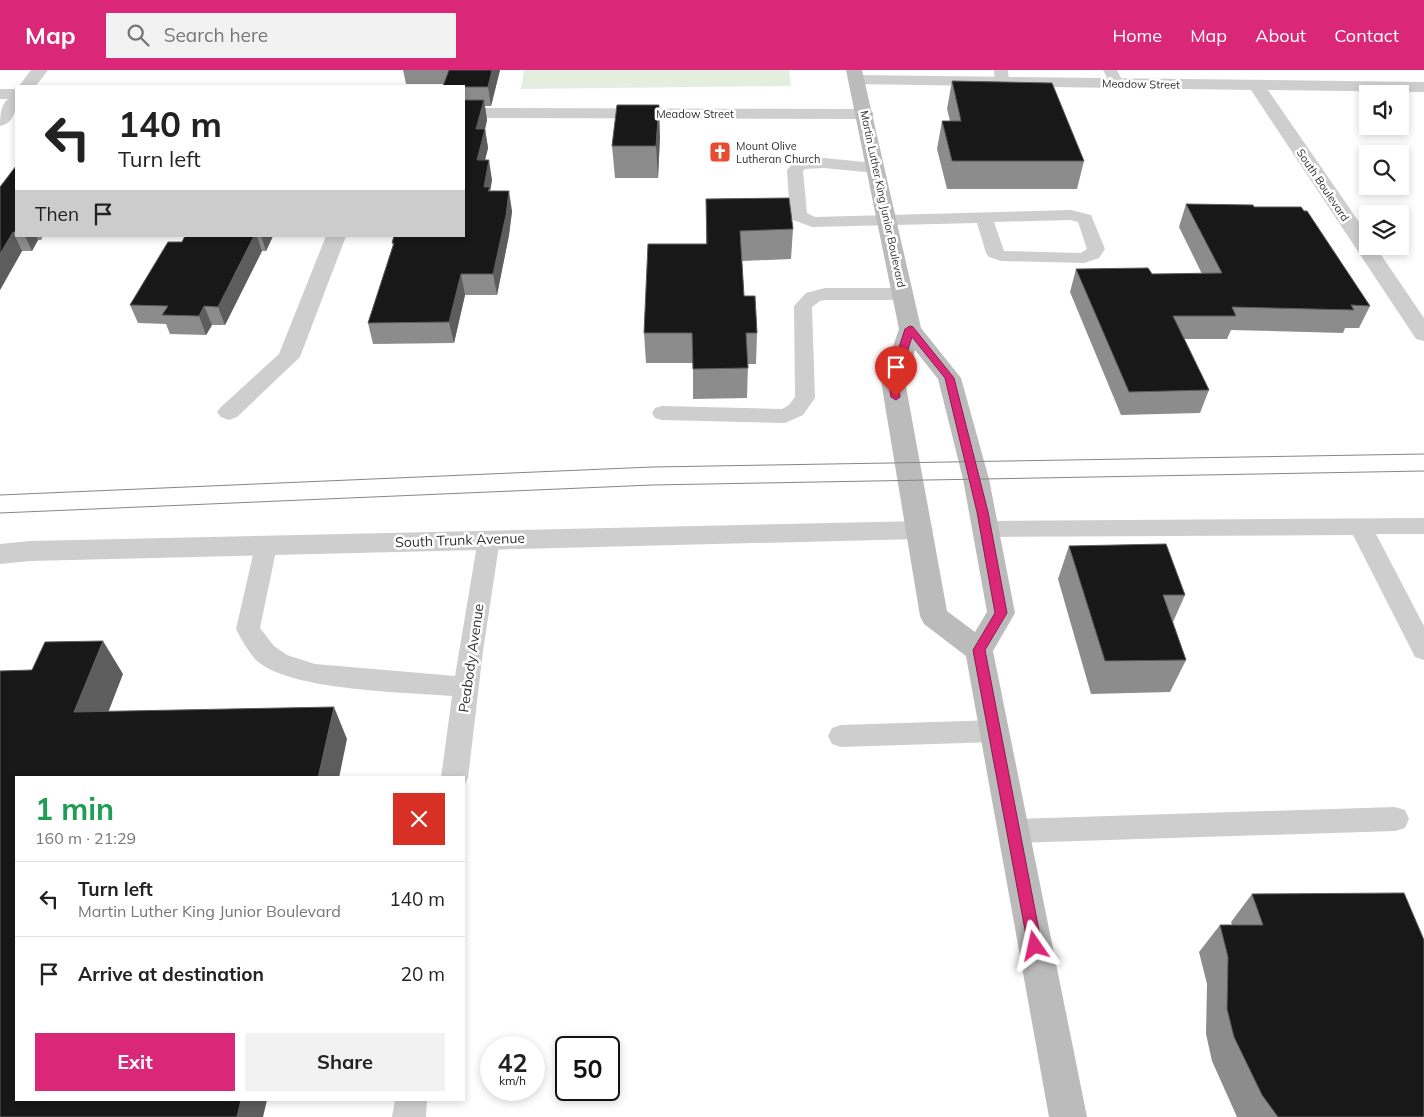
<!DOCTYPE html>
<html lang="en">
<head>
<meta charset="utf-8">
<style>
	:root { --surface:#fff; --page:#f2f2f2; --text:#222; --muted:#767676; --line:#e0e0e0; --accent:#db2777 }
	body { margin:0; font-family:Mulish,sans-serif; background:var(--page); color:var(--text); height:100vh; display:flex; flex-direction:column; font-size:19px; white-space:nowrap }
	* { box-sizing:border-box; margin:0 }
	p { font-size:16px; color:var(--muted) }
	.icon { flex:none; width:28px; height:28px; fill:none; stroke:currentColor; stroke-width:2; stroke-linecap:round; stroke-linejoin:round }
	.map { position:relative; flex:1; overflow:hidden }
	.panel { position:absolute; left:15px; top:706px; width:450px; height:325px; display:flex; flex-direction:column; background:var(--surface); border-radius:0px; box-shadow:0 2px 8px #0003 }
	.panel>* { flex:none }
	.guide { position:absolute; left:15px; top:15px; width:450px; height:152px; border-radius:0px; box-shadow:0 2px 8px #0003; background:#fff; color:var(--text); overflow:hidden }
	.controls { position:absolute; left:1359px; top:15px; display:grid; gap:10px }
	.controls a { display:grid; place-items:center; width:50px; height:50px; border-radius:0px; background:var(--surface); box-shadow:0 2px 8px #0003; font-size:25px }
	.speed { position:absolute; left:480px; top:966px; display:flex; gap:10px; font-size:25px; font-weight:700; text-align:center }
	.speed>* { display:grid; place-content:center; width:65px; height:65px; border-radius:50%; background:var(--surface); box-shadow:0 2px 8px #0003; line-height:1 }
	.speed small { font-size:12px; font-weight:400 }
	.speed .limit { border:2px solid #111; border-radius:8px; background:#fff; color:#111 }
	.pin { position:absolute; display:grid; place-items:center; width:42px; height:42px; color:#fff; margin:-51px -21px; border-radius:50% 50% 50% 0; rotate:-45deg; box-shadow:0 0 5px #0007 }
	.pin .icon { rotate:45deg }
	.me { position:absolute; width:55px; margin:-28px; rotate:349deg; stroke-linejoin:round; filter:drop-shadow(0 0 4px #0008) }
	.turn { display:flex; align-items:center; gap:18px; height:105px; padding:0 20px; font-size:22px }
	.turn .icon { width:65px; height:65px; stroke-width:2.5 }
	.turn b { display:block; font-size:35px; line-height:42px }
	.then { display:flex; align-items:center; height:48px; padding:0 20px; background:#0003; gap:10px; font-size:19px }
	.round { display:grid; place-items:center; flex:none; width:52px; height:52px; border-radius:0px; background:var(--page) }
	.headline { display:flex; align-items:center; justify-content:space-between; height:85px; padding:0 20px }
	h1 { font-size:30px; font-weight:700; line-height:38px; color:#1e9e55 }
	.cta { display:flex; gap:10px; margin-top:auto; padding:10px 20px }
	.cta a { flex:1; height:58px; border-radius:0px; background:var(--accent); color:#fff; font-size:20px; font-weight:700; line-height:58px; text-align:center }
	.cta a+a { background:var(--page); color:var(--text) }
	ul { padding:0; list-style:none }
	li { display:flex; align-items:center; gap:15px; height:75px; padding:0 20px; border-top:1px solid var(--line) }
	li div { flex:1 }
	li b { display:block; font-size:19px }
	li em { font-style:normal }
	header { display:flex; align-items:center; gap:30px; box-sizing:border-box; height:70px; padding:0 25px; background:var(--accent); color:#fff }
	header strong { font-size:24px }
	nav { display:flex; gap:28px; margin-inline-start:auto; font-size:18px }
	.search { width:350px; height:45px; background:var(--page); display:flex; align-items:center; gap:12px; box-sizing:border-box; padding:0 18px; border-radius:0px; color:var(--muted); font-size:19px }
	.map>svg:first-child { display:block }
	.green { fill:#e4eedf }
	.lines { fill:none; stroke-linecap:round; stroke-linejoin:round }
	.service { fill:#cecece; fill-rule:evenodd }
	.minor { fill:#cecece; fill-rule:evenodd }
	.tertiary { fill:#cecece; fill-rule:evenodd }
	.secondary { fill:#bbb; fill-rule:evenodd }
	.tram { stroke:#868686; stroke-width:1 }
	.wall { fill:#8c8c8c }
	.shaded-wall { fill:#5d5d5d }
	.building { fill:#181818; stroke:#5d5d5d }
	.route { fill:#db2777; stroke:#8e194d }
	.labels { text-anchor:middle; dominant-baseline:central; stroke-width:5; stroke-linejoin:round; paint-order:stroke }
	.far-street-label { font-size:11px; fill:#313131; stroke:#fff }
	.far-poi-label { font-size:11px; fill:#313131; stroke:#fff; text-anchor:start }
	.street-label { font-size:14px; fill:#313131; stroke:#fff }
</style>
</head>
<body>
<header>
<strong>Map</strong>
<div class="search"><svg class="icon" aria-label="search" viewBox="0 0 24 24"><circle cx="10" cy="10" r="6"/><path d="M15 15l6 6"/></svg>Search here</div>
<nav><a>Home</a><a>Map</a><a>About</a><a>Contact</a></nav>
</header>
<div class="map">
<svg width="1424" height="1047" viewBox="0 0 1424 1047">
	<rect width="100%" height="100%" fill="#fff"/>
	<!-- green -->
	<path class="green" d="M524 0H789L791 16 521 19Z"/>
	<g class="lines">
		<!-- service -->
		<g class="service">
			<path d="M994 0H1008L1009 13 1007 16H997L995 13Z"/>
			<path d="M1103 0H1117L1124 14 1122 17H1112Z"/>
			<path d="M824 88 875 93 881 95 883 98 881 101 875 103 824 98 805 99 803 101 807 143 815 147 1071 140 1091 145 1105 179 1099 188 1084 193 1001 191 989 187 986 183 977 153 812 157 793 150 790 146 787 100 794 92ZM1070 150 1078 152 1087 179 1081 183 1004 181 994 152Z"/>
			<path d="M825 218H902L909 220 911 224 909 228 902 230H825L820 231 812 237 815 328 803 345 785 353 662 350 655 348 652 343 655 338 662 336 782 339 789 335 795 327 794 236 806 223Z"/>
			<path d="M1424 448V464H1376L1424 556V590L1415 587 1353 465 986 467 978 465 975 459 978 453 986 451Z"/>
			<path d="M489 461 497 463 500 469 483 581 468 708 464 716V708H441L452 626C405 622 292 621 257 591 249 583 241 569 236 559L255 476 258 470 266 468 274 470 277 476 260 558 274 576 287 585 315 594 455 606 478 469 481 463Z"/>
			<path d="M995 650 1004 653 1008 661 1004 669 995 672 841 677 832 674 828 666 832 658 841 655Z"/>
			<path d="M1395 737 1405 740 1409 749 1405 758 1395 761 1013 773 1003 770 999 761 1003 752 1013 749Z"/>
			<path d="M395 1030H427L426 1047H392Z"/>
		</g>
		<!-- minor -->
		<g class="minor">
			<path d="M857 5 1424 12V22L1268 20 1368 165V176H1375L1424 248V271L1416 269 1251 20 851 14 849 10 851 6Z"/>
			<rect x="0" y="19" width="16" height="10"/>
			<path d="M464 38 865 39 871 40 874 44 871 48 865 49 464 48Z"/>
			<path d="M326 166H346L300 287 237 347 229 350 221 347 217 342 221 337 279 284Z"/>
			<path d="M920 451 929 453 933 460 929 467 920 469 30 491 0 494V474L30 471Z"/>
		</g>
		<!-- tertiary -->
		<g class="tertiary">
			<path d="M31 0H48L36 16H19Z"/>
			<path d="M16 25C17 38 15 53 0 56 0 43 1 29 16 25Z"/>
		</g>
		<!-- secondary -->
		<path class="secondary" d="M846 0H862L921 258 961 308 989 409 1015 543 993 581 1087 1047H1049L966 586 924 554 920 546 881 311 899 259ZM915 280 938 309 963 409 987 542 975 562 947 541 905 311Z"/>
		<!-- tram -->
		<g class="tram">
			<path d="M0 425 652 397 1424 384"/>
			<path d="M0 443 652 415 1424 401"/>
		</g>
	</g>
	<!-- wall -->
	<g class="wall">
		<path d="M403 0H500L491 36H485L487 50 485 59 488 78 485 90 492 110 490 121 512 141 509 165 497 225H465L454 273 373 274 368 253 393 175 392 173 464 166V16L444 14H406Z"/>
		<path d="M952 11 1084 91 1077 119H947L937 79 942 51H950L947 39Z"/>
		<path d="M660 66 658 108H615L612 76Z"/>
		<path d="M16 96V166H43L41 170H38L32 181H22L0 220Z"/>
		<path d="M706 129 793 159 791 189 742 191 744 226 757 263 756 294H748L747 328 693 329V293H646L644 263 706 174Z"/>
		<path d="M1186 134 1254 137 1370 236 1359 258H1345L1343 263 1231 260 1227 269H1184L1209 320 1200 343 1121 345 1070 222 1076 199 1152 204H1202L1179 157Z"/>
		<path d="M185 166H273L266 181H262L225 255H212L206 265 170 264 166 254 138 253 130 235 182 172Z"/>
		<path d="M1069 476 1185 525 1173 552 1186 590 1170 622 1091 624 1058 509Z"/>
		<path d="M1252 824 1424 1047H1237L1212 991 1206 964 1207 914 1199 882 1220 855H1232L1231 852Z"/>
	</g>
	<!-- shaded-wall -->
	<g class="shaded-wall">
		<path d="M492 0H500L491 36 488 17Z"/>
		<path d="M484 30 487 50 485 59 488 78 480 110 477 90 476 59Z"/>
		<path d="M659 35 660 66 658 108 656 76Z"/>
		<path d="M489 90 492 110 490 121 492 142 484 117Z"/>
		<path d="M509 121 512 141 509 165 497 225 493 204Z"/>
		<path d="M13 162 22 181 0 220V184Z"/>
		<path d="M25 166H36L38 170 32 181Z"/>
		<path d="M254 166H257L262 181 225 255 218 237Z"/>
		<path d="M261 166H273L266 181Z"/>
		<path d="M461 204 465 225 454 273 449 252Z"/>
		<path d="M204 236 212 255 206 265 199 246Z"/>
		<path d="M103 571 123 604 96 674 74 642Z"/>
		<path d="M334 637 347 669 339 708H318Z"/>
		<path d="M241 1030H267L263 1047H237Z"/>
	</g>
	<!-- building -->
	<g class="building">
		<path d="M449 0H492L488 17H464V16H443Z"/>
		<path d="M952 11 1052 13 1084 91H952L942 51H961Z"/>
		<path d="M464 30H484L476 59H485L477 90H489L484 117H490L488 121H509L506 145 493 204H461L449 252 368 253 394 173H392L394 166H464Z"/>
		<path d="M617 35H659L656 76H612Z"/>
		<path d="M16 96V162H13L0 184V117Z"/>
		<path d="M789 128 793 159 740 161 744 226H755L757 263H746L748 298 693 299 692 263H644L648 174H707L706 129Z"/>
		<path d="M1186 134 1253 135 1254 137H1301L1304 141H1307L1370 236 1351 235 1354 240 1232 237 1236 246H1173L1209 320 1129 322 1076 199 1148 198 1152 204 1222 203Z"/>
		<path d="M185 166H254L218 237 204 236 199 246 162 245 168 236 130 235 168 172H182Z"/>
		<path d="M1166 474 1185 525H1163L1186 590 1105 591 1069 476Z"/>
		<path d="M103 571 74 642 334 637 318 708H16V1030H241L237 1047H0V601L32 600 45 572Z"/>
		<path d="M1404 823 1424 870V1047H1278L1262 1025 1234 967 1227 939 1228 887 1220 855H1263L1252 824Z"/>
	</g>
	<!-- route -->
	<path class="route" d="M910 256 913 257 954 308 988 442 1007 543 985 580 1042 876 1040 880 1035 882 1030 880 1028 876 973 580 995 543 977 442 945 308 912 267 898 311 900 327 896 330 891 327 888 311 905 259Z"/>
	<!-- icons -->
	<defs>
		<g id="church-square" transform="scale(1.125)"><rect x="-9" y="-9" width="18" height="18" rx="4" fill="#e84933" stroke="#fff"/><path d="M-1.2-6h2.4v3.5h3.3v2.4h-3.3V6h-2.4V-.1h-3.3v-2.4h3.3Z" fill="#fff"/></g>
	</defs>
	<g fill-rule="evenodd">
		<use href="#church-square" x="720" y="82"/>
	</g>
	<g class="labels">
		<!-- far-street labels -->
		<g class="far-street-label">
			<text transform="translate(1141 14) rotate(1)">Meadow Street</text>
			<text x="695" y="44">Meadow Street</text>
			<text transform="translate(1323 115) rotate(56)">South Boulevard</text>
			<text transform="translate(883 129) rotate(78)">Martin Luther King Junior Boulevard</text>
		</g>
		<!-- far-poi labels -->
		<g class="far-poi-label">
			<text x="736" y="76">Mount Olive<tspan x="736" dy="13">Lutheran Church</tspan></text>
		</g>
		<!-- street labels -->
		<g class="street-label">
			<text transform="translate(460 470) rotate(-2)">South Trunk Avenue</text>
			<text transform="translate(471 588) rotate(-82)">Peabody Avenue</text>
		</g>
	</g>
</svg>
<div class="controls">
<a><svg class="icon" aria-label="sound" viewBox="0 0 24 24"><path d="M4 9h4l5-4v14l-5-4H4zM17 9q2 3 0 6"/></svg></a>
<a><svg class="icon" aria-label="search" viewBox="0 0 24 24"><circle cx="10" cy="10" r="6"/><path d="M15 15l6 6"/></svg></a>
<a><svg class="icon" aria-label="layers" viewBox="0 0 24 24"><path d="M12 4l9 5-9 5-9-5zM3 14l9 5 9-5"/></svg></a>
</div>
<div class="speed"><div>42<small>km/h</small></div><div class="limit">50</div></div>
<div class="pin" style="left:896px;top:327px;background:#d93025"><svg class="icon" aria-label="arrive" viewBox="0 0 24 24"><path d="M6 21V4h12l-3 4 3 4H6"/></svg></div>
<svg class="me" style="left:1035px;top:876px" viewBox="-20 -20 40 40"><path d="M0-17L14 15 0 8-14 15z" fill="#db2777" stroke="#fff" stroke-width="4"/></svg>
<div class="guide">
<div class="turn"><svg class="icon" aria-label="left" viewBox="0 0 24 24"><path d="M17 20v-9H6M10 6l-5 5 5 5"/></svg><div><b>140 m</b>Turn left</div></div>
<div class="then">Then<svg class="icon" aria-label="arrive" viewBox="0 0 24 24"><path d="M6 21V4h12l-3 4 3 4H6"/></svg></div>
</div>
<section class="panel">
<div class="headline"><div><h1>1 min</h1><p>160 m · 21:29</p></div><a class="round" style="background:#d93025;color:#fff"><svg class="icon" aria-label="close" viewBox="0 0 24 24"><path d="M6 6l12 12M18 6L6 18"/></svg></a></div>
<ul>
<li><svg class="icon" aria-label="left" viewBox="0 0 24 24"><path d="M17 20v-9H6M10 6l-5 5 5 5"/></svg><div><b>Turn left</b><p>Martin Luther King Junior Boulevard</p></div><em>140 m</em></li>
<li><svg class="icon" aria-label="arrive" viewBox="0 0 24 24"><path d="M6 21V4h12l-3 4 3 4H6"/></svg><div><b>Arrive at destination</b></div><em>20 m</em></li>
</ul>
<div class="cta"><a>Exit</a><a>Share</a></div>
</section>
</div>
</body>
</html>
